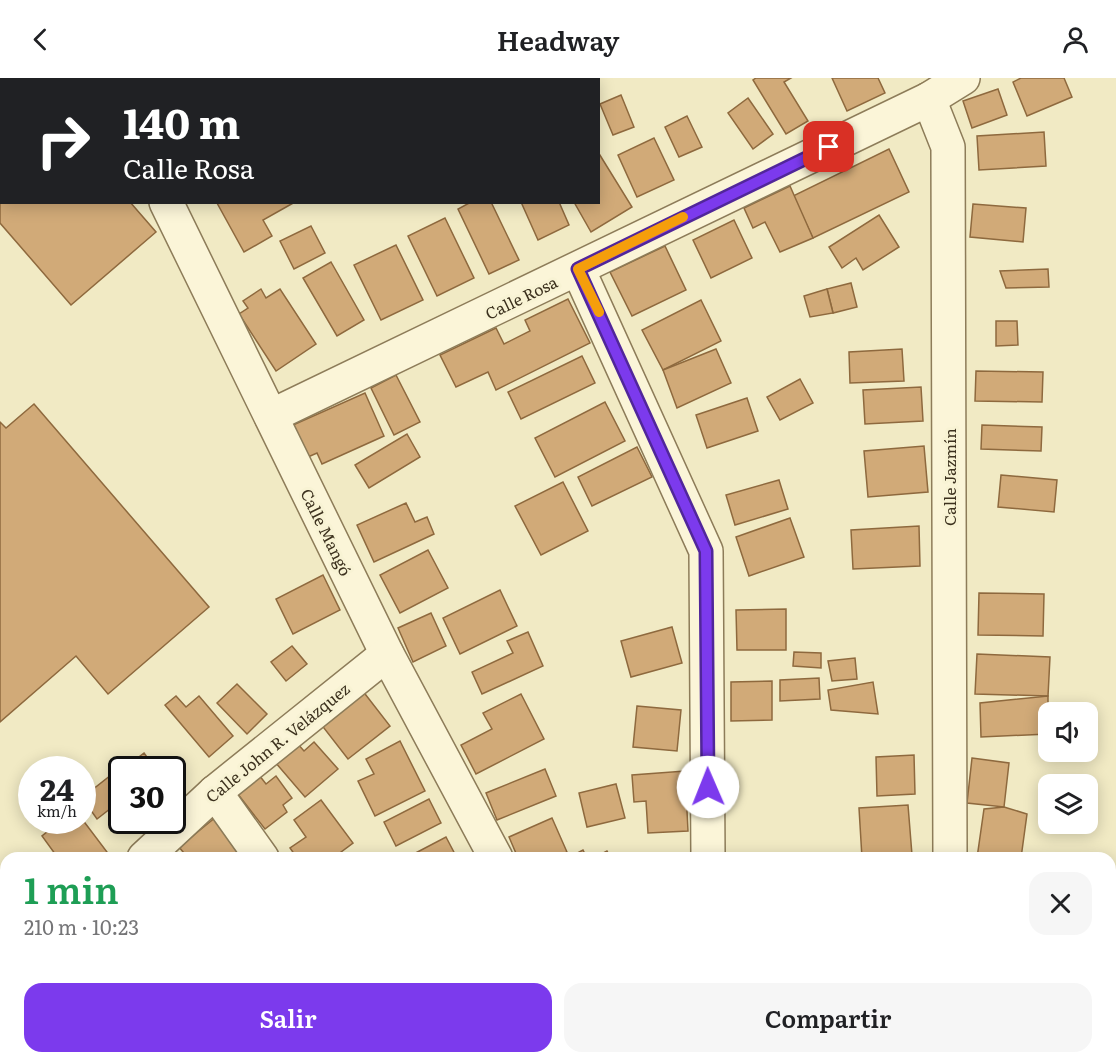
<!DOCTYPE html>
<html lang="es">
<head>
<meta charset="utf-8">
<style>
	:root { --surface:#fff; --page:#f6f6f6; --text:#202124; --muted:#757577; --accent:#7c3aed }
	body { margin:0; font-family:Literata,serif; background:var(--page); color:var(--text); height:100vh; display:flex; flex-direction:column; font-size:22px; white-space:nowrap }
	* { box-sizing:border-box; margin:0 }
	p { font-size:20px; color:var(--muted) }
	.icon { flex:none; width:33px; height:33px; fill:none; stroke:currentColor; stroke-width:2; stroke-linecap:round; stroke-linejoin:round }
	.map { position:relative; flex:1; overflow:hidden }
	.side { position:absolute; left:0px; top:774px; width:1116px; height:212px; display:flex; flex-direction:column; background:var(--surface); border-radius:18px 18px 0 0; box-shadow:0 3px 15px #0003 }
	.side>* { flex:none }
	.hud { position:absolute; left:0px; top:0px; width:600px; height:126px; box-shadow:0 3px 15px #0003; background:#202124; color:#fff; overflow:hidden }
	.buttons { position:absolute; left:1038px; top:624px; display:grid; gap:12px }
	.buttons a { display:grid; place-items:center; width:60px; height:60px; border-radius:12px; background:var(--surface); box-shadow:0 3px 15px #0003; font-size:30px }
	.speed { position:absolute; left:18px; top:678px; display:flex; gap:12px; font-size:30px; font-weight:700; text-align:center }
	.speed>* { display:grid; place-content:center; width:78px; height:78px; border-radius:50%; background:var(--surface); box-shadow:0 3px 15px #0003; line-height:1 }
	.speed small { font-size:15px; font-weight:400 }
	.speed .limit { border:3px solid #111; border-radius:9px; background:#fff; color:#111 }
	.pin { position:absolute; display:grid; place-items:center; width:51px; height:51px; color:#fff; margin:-26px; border-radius:12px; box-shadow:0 3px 9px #0006 }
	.me { position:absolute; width:66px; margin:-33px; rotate:359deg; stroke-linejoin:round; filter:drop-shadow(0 0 4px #0008) }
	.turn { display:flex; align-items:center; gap:21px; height:126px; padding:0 24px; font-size:27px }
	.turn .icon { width:78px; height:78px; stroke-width:2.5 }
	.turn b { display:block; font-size:42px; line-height:51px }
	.round { display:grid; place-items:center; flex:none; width:63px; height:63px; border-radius:18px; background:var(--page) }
	.head { display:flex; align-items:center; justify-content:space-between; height:102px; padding:0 24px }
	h1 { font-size:36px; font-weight:600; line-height:45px; color:#1e9e55 }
	.primary-button { display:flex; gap:12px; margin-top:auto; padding:12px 24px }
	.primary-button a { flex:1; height:69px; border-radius:18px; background:var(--accent); color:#fff; font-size:24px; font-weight:600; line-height:69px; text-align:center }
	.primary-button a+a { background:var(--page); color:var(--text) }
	header { display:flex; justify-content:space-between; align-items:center; height:78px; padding:0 24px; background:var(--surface); font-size:27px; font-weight:600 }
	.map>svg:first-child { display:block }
	.building { fill:#d1aa78; stroke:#8e693e; stroke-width:1.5 }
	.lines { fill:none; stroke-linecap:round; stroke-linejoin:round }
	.minor-casing { stroke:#8d7c59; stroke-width:36 }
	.minor { stroke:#fbf5d8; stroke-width:33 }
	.route-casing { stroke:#51269a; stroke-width:15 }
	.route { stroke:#7c3aed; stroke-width:10 }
	.slow { stroke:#f59e0b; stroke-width:10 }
	.labels { text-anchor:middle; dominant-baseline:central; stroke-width:6; stroke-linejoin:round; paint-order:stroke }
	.street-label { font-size:16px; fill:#3c311e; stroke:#f8f3d4 }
</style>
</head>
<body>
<header><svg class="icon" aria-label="back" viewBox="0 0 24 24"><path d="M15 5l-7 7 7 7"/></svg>Headway<svg class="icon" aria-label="person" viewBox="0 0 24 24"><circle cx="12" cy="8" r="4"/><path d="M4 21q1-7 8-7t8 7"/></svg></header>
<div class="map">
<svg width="1116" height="985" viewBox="0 0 1116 985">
	<rect width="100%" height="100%" fill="#f1eac4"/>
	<!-- building -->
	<g class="building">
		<path d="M0 0 24 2H2V124H130L156 154 71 227 0 145Z"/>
		<path d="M358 0H416L417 1 360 2Z"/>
		<path d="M756 0H791L784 4 808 43 786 56 753 2Z"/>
		<path d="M832 0H878L885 15 847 33Z"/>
		<path d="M1021 0H1064L1072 19 1027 38 1013 4Z"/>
		<path d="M998 11 1007 37 972 50 963 23Z"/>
		<path d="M621 17 634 49 613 57 600 26Z"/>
		<path d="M748 20 773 56 753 71 728 35Z"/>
		<path d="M687 38 702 69 679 79 665 49Z"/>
		<path d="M1044 54 1046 88 979 92 977 58Z"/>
		<path d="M654 60 674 102 637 119 618 77Z"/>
		<path d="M889 71 909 114 813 160 793 118Z"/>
		<path d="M598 74 632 129 591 154 574 124H598Z"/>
		<path d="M790 108 813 160 780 174 765 144 753 150 744 130Z"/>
		<path d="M295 124 263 142 272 158 244 174 217 125Z"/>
		<path d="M471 124H491L519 182 489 196 458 131Z"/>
		<path d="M521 124H559L569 147 538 162Z"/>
		<path d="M973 126 1026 130 1023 164 970 159Z"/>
		<path d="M879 137 899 169 863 192 856 180 842 190 829 169Z"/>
		<path d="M445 140 474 200 437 218 408 158Z"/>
		<path d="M734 142 752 180 711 200 693 162Z"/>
		<path d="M311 148 325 175 294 191 280 163Z"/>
		<path d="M396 167 423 222 381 242 354 187Z"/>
		<path d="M665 168 686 212 632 238 610 194Z"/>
		<path d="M331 184 364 242 337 258 303 200Z"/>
		<path d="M1048 191 1049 209 1006 210 1000 193Z"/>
		<path d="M851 205 857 229 833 235 827 211Z"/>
		<path d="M261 211 266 220 280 211 316 266 276 293 239 236 248 230 243 223Z"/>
		<path d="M827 211 833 235 810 239 804 218Z"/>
		<path d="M568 221 590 265 496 312 488 294 456 309 440 277 496 250 504 266 530 253 525 242Z"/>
		<path d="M701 222 721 263 663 292 642 252Z"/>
		<path d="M996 243H1017L1018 267 996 268Z"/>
		<path d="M716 271 731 305 677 330 663 292Z"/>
		<path d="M902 271 904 303 850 305 849 274Z"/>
		<path d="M582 278 595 305 521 341 508 314Z"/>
		<path d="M976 293 1043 294 1042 324 975 323Z"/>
		<path d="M396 297 420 344 394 357 371 310Z"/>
		<path d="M800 301 813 325 780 342 767 319Z"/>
		<path d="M921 309 923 343 865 346 863 312Z"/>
		<path d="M365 315 384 358 322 386 317 375 308 379 293 347Z"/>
		<path d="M747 320 758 353 707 370 696 337Z"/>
		<path d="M605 324 625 363 555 399 535 360Z"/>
		<path d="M34 326 209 529 108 616 76 578 0 644V344L6 350Z"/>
		<path d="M982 347 1042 349 1041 373 981 371Z"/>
		<path d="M407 356 420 379 369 410 355 387Z"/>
		<path d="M924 368 928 414 868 419 864 373Z"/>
		<path d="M637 369 652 399 592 428 578 399Z"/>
		<path d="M1001 397 1057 402 1054 434 998 429Z"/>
		<path d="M779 402 788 431 735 447 726 417Z"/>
		<path d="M563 404 588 453 541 477 515 428Z"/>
		<path d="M406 425 415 444 427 439 434 456 374 484 357 447Z"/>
		<path d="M790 440 804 479 749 498 736 459Z"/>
		<path d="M919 448 920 488 853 491 851 452Z"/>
		<path d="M428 472 448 510 400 535 380 497Z"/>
		<path d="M323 497 340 532 293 556 276 521Z"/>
		<path d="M500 512 517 548 460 576 443 540Z"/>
		<path d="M979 515 1044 516 1043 558 978 557Z"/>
		<path d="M786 531V572H737L736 532Z"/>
		<path d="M431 535 446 568 413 584 398 550Z"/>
		<path d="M672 549 682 585 631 599 621 563Z"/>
		<path d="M528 554 543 588 482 616 472 594 513 575 507 563Z"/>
		<path d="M292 568 307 586 286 603 271 584Z"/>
		<path d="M794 574 821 575V590L793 588Z"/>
		<path d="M977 576 1050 579 1048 618 975 616Z"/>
		<path d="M855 580 857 601 832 603 828 583Z"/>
		<path d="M819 600 820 621 780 623V602Z"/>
		<path d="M772 603V642L731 643V604Z"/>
		<path d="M873 604 878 636 831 632 828 612Z"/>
		<path d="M237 606 267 636 247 656 217 625Z"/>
		<path d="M362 612 390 648 348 681 320 645Z"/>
		<path d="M521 616 544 661 476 696 461 667 492 651 483 635Z"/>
		<path d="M176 618 186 629 199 618 233 658 209 679 165 627Z"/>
		<path d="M1048 618V656L981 659 980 625Z"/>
		<path d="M637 628 681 632 677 673 633 669Z"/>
		<path d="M400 663 425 713 375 738 358 703 374 696 366 681Z"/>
		<path d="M314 664 338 691 305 719 275 684 297 665 304 673Z"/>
		<path d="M144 675 154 689 164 680 178 697 172 702V692H128L126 689Z"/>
		<path d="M914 677 915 716 877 718 876 679Z"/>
		<path d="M972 680 1009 685 1004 729 967 725Z"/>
		<path d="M545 691 556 718 497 742 486 715Z"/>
		<path d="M685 693 688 753 648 755 646 723 634 724 632 697Z"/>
		<path d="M111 697 122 711V736L115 727 97 741 82 720Z"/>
		<path d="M259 697 266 706 276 698 292 720 283 727 287 734 265 751 237 715Z"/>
		<path d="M616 706 625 740 587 749 579 715Z"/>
		<path d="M429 721 441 745 396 768 384 744Z"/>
		<path d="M321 722 353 765 333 780H297L290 770 306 759 294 742Z"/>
		<path d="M908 727 912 777 862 780 859 730Z"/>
		<path d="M1004 729 1027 736 1021 780H977L984 731Z"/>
		<path d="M216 739 248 780H188L179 769Z"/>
		<path d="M552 740 567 774 553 780H518L509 759Z"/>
		<path d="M82 741 107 774 98 780H58L42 758 62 742Z"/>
		<path d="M446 759 457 780H406Z"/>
		<path d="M583 772 587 780H568Z"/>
		<path d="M607 773 611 780H594Z"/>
		<path d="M1 797 6 804V859L0 863Z"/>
		<path d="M1116 806V860L1111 861 1110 807Z"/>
		<path d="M1116 911V958L1110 965V918Z"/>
		<path d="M6 921V968L0 972V925Z"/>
		<path d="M70 980H99L100 985H71Z"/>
		<path d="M420 980H449L450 985H421Z"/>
		<path d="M484 980H521L522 985H485Z"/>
		<path d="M533 980H567L568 985H534Z"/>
		<path d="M599 980H634L605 985H600Z"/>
		<rect x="880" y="980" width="38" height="5"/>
	</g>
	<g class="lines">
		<!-- minor casing -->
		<g class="minor-casing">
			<g id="minor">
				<path d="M107 0 108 2"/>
				<path d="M308 2 310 0"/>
				<path d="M929 21 948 69 950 780"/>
				<path d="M166 124 387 576 496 780"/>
				<path d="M578 191 706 473 708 780"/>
				<path d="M271 338 929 21 963 0"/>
				<path d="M215 714 262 780"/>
				<path d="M144 780 215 714 387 576"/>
				<path d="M1110 876H1116"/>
				<path d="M0 909 6 904"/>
				<path d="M259 985 288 980"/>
			</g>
		</g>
		<!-- minor -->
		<use href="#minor" class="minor"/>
	</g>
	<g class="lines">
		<!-- route casing -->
		<g class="route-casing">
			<path id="route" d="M708 709 706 473 578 191 829 69"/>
		</g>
		<!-- route -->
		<use href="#route" class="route"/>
		<!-- slow -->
		<path class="slow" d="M599 234 578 191 683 139"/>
	</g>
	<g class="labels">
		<!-- street labels -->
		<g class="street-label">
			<text transform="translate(521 219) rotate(-26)">Calle Rosa</text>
			<text transform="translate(949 399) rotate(-90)">Calle Jazmín</text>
			<text transform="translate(327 454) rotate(64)">Calle Mangó</text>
			<text transform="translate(277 664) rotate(-39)">Calle John R. Velázquez</text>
		</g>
	</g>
</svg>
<div class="buttons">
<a><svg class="icon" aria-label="sound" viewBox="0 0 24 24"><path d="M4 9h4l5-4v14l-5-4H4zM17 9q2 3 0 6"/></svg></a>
<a><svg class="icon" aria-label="layers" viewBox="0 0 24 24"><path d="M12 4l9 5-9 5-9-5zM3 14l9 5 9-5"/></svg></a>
</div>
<div class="speed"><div>24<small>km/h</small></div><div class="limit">30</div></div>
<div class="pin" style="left:829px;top:69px;background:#d93025"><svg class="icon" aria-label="arrive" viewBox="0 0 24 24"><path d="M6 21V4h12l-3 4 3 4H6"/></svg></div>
<svg class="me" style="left:708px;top:709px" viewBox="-20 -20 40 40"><circle r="19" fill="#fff"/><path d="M0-13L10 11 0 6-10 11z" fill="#7c3aed"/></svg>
<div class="hud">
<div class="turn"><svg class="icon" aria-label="right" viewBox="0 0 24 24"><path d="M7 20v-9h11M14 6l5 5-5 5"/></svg><div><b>140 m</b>Calle Rosa</div></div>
</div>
<section class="side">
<div class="head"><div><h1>1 min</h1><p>210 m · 10:23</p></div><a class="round"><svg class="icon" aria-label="close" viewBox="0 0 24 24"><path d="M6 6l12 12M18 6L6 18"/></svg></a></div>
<div class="primary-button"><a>Salir</a><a>Compartir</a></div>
</section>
</div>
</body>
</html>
